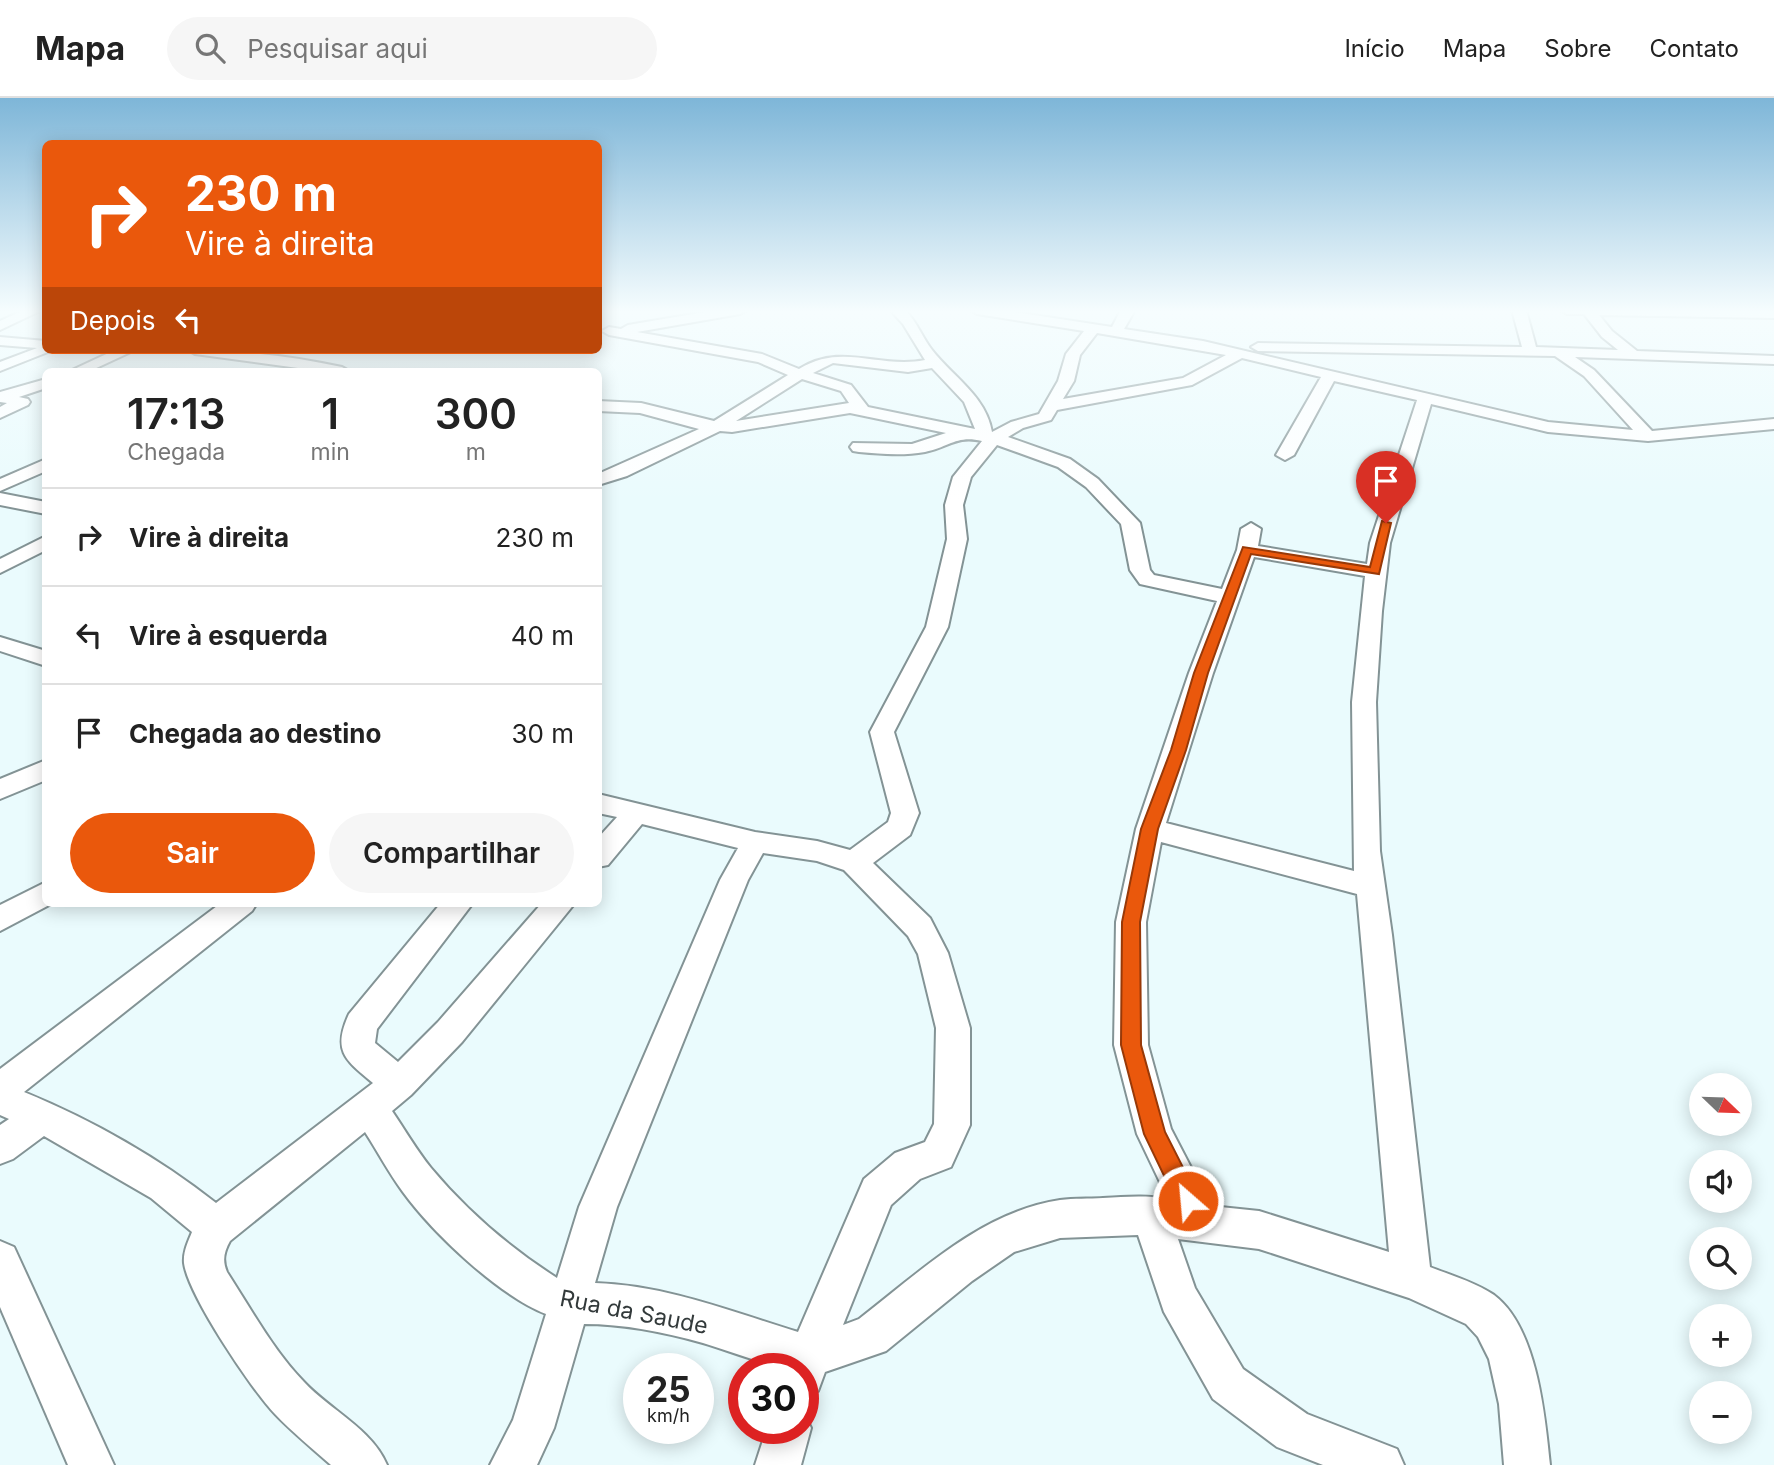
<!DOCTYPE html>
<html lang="pt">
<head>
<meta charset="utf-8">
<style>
	:root { --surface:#fff; --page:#f6f6f6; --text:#222; --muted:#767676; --line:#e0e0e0; --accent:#ea580c }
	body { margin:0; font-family:Inter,sans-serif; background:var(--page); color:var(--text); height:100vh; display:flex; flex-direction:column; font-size:26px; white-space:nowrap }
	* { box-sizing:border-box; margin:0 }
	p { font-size:23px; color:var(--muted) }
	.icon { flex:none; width:38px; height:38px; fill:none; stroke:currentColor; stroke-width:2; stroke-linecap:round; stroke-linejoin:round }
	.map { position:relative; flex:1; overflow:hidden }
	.side { position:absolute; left:42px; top:270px; width:560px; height:539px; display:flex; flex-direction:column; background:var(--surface); border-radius:10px; box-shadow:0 4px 18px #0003 }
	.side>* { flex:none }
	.banner { position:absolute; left:42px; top:42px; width:560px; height:214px; border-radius:10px; box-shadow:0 4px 18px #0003; background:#ea580c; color:#fff; overflow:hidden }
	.needle { width:46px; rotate:113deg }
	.tools { position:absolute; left:1689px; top:975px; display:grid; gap:14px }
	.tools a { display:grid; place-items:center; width:63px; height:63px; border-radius:50%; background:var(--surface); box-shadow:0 4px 18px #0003; font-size:35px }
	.speed { position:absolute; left:623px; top:1255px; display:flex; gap:14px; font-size:35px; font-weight:700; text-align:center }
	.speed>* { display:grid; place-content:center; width:91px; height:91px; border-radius:50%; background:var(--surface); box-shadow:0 4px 18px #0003; line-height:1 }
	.speed small { font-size:18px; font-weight:400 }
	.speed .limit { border:10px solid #d22; background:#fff; color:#111 }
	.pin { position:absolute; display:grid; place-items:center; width:60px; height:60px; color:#fff; margin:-72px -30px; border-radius:50% 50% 50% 0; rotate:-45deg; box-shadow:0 0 7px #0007 }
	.pin .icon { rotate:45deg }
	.me { position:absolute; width:77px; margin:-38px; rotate:333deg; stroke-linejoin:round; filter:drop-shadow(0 0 5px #0008) }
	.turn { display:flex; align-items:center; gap:24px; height:147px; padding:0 28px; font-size:32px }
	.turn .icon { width:91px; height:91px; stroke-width:2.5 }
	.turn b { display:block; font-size:49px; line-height:60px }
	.then { display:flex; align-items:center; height:66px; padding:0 28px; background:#0003; gap:14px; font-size:26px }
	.eta { display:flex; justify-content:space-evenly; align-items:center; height:119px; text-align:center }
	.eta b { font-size:42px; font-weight:600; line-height:49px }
	.action { display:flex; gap:14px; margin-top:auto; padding:14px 28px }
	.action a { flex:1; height:80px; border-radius:42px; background:var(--accent); color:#fff; font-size:28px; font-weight:600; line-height:80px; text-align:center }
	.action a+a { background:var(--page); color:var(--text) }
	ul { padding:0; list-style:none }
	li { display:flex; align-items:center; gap:21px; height:98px; padding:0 28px; border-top:2px solid var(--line) }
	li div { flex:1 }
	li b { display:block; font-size:26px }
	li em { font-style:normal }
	header { display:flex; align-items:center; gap:42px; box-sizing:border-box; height:98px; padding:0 35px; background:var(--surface); border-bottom:2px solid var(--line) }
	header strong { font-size:33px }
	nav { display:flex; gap:38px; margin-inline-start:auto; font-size:24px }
	.search { width:490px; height:63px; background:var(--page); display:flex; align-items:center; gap:18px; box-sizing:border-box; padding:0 24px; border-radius:38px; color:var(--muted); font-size:26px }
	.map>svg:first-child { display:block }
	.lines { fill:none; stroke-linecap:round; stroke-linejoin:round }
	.minor-casing { stroke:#839395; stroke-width:4 }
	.minor { fill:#fff; fill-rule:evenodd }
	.route { fill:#ea580c; stroke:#983908; stroke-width:2 }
	.labels { text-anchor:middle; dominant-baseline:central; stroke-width:5; stroke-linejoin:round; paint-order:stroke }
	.near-street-label { font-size:23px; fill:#333a3b; stroke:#fff }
</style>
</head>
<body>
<header>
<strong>Mapa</strong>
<div class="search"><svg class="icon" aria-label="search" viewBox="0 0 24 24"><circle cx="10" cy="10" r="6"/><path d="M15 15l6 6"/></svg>Pesquisar aqui</div>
<nav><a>Início</a><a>Mapa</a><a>Sobre</a><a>Contato</a></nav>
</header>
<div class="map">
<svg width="1774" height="1367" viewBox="0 0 1774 1367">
	<rect width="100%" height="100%" fill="#eafbfd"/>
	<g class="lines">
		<!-- minor casing -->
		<g class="minor-casing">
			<g id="minor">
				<path d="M24 212H42L0 232V223Z"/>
				<path d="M717 212H747L740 216 637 234 762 256 799 271C842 244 879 271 925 262L903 226 890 212H905C917 224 922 239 932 252 953 279 986 298 992 334L1011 324 1039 316 1058 283 1066 256 1084 233 977 216 970 212H1002L1112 229 1121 212H1135L1124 231 1203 243 1548 324 1633 332 1584 278 1555 258 1258 253 1251 249 1258 245 1522 249 1512 212H1526L1536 249 1618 252 1602 239 1584 216H1567L1560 212H1774V220L1599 217 1612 233 1637 253 1774 258V266L1575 259 1594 272 1652 333 1774 321V331L1648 343 1548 334 1431 306 1390 445 1382 513 1376 604 1380 753 1392 837 1430 1169C1450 1177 1475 1184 1494 1197 1537 1229 1545 1318 1550 1367H1504L1499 1306 1489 1261 1478 1239 1466 1226 1409 1200 1259 1151 1178 1141 1195 1190 1243 1271 1307 1316 1397 1351 1404 1367H1323L1277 1349 1213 1301 1164 1214 1138 1137 1060 1140 1014 1154 972 1183 886 1253 825 1274 818 1293 803 1299V1270C768 1270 737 1255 703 1245 664 1234 624 1226 584 1226L554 1330 537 1367H490L513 1322 546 1216C498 1197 433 1135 403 1094 389 1075 378 1054 365 1034L230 1143C224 1154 222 1162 227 1174 251 1211 273 1252 304 1284 330 1312 372 1331 387 1367H331C312 1350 292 1334 275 1316 252 1292 188 1197 184 1165 183 1154 188 1144 192 1134L151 1100 44 1038 13 1061 0 1066V1027L9 1021 0 1017V971L221 805H257L252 813 24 994C92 1022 159 1060 216 1105L373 985C345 962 332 953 349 916L441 805H473L377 931 375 945 398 964 438 924 542 805H575L462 944 411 997 392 1013C405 1032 417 1053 431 1070 467 1113 510 1150 557 1180L579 1109 720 782 738 750 642 726 608 767 598 769V740L617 719 598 715V696L755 734 817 743 850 752 888 724 891 715 870 634 926 529 947 441 945 407 953 379 982 343C956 337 950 349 925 354 903 358 881 356 859 354L853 353 850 349 853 345 912 346 946 335 850 315 732 334 720 333 627 378 598 387V376L699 331 640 315 598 313V303L641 305 714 323 788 277 758 264 609 237 602 233 609 229 621 231 628 227ZM1097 235 1226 257 1183 280 1063 301 1074 283 1080 257ZM1242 260 1321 279 1276 357 1285 362 1294 357 1334 283 1417 302 1370 445 1367 466 1258 448 1261 431 1251 425 1241 431 1237 452 1222 491 1154 477 1150 472 1140 425 1098 381 1070 361 1008 339 1023 330 1051 322 1057 312 1192 287ZM833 265 908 274 932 270 964 304 975 331 868 309 851 287 813 275ZM802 281 841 293 849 305 736 323ZM997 347 1058 369 1086 389 1121 426 1130 472 1140 486 1217 503 1189 575 1136 731 1116 824 1114 947 1137 1036 1168 1101C1146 1097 1125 1099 1103 1100 1089 1101 1074 1100 1060 1102 981 1114 920 1174 859 1221L843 1227 891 1107 920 1081 951 1069 970 1027V930L948 855 930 820 873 765 910 737 919 715 894 634 948 529 967 441 963 407 971 379ZM1254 459 1365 478 1352 604 1354 773 1166 725 1213 575ZM1161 744 1357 796 1389 1154 1259 1113 1211 1108 1171 1031 1148 947 1146 824ZM763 755 817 763 844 772 908 838 918 856 936 930 934 1026 925 1044 895 1055 864 1081 798 1234C733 1214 665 1187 595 1185L617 1109 748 782Z"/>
				<path d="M0 239 46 243V252H53L0 273V264L37 250 0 247Z"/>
				<path d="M115 252H135L90 273H70Z"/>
				<path d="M188 252C240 252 291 258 342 269L349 273H320L195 256Z"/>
				<path d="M46 281V290L19 299 28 301 30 304 28 307 0 320V309L7 305 0 304V294Z"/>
				<path d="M46 361V373L0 393V381Z"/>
				<path d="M0 395 46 404V416L0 407Z"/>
				<path d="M46 438V452L0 475V461Z"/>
				<path d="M0 539 46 553V568L0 553Z"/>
				<path d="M46 662V682L0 701V681Z"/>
				<path d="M46 784V805H53L0 833V807Z"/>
				<path d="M0 1143 14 1149 114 1367H68L0 1209Z"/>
				<path d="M803 1314 811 1330 801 1367H755L767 1330H803Z"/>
			</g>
		</g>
		<!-- minor -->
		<use href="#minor" class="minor"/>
	</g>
	<!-- sky -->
	<linearGradient id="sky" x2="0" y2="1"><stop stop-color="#7eb6d8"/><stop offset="0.53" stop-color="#f6fdfe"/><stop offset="1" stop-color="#f6fdfe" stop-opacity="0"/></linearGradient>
	<rect width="1774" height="403" fill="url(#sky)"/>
	<!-- route -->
	<path class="route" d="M1382 423 1391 425 1379 476 1251 456 1208 575 1186 652 1158 731 1140 824 1141 947 1165 1034 1200 1103 1196 1111 1188 1114 1180 1111 1144 1036 1121 947 1122 824 1141 731 1171 652 1194 575 1243 449 1370 469Z"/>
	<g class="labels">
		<!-- near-street labels -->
		<g class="near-street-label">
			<text transform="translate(634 1214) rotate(11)">Rua da Saude</text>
		</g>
	</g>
</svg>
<div class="tools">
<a><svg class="needle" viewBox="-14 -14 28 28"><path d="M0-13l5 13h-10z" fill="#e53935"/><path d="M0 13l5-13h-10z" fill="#767676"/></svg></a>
<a><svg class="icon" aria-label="sound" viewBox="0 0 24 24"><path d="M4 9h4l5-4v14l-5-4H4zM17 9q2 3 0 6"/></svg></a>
<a><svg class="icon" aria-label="search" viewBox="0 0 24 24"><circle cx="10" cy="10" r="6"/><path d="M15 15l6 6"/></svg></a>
<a>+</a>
<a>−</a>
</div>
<div class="speed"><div>25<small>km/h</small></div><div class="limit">30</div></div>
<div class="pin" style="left:1386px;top:425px;background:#d93025"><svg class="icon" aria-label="arrive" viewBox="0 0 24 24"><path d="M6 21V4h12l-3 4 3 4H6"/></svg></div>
<svg class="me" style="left:1188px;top:1103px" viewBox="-20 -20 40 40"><circle r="17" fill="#ea580c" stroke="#fff" stroke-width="3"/><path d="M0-11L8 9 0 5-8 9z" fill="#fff"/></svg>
<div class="banner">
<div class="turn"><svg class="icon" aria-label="right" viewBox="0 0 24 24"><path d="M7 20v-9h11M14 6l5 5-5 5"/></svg><div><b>230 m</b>Vire à direita</div></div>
<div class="then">Depois<svg class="icon" aria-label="left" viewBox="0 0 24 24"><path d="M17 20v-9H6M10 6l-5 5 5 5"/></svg></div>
</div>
<section class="side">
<div class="eta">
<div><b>17:13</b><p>Chegada</p></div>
<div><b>1</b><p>min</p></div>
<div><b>300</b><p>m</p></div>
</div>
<ul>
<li><svg class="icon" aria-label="right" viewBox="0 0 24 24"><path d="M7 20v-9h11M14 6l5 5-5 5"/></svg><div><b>Vire à direita</b></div><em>230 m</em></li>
<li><svg class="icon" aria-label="left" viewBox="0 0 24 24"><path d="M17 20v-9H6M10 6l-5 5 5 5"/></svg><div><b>Vire à esquerda</b></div><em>40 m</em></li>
<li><svg class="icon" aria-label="arrive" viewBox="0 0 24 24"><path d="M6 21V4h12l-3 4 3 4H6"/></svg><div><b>Chegada ao destino</b></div><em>30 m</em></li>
</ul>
<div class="action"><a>Sair</a><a>Compartilhar</a></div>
</section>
</div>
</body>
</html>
